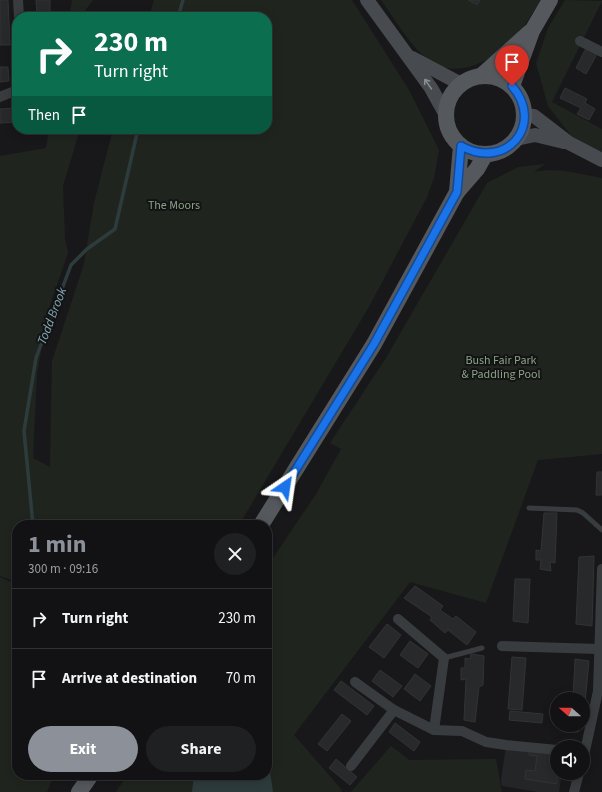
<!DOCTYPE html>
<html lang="en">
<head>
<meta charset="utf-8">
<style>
	:root { --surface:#121214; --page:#1f2022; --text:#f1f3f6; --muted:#9c9ea0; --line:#313234; --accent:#8c9099 }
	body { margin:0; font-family:"Source Sans 3",sans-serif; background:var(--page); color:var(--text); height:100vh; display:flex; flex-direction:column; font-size:15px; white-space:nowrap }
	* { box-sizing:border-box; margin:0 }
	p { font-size:13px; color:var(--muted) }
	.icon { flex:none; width:22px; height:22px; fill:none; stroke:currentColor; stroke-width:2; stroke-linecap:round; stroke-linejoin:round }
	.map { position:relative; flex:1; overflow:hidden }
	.side { position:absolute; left:12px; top:520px; width:260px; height:260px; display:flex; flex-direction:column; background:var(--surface); border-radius:16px; box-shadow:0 2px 10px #0003,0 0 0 1px var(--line) }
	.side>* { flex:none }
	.banner { position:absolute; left:12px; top:12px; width:260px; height:122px; border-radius:16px; box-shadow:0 2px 10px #0003,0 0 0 1px var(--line); background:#0b6e4f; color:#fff; overflow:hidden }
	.needle { width:26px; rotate:291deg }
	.fabs { position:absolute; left:550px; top:692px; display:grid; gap:8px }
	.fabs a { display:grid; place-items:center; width:40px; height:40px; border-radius:50%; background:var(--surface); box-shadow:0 2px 10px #0003,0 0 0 1px var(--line); font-size:20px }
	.pin { position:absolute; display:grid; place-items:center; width:34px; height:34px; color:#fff; margin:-41px -17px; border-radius:50% 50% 50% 0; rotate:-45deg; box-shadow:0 0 4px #0007 }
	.pin .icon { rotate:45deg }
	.me { position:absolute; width:44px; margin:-22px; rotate:32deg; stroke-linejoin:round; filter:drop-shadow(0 0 3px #0008) }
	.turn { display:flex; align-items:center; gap:14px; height:84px; padding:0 16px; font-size:18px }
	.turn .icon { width:52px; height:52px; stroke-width:2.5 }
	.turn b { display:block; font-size:28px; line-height:34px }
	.then { display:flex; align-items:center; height:38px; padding:0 16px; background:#0003; gap:8px; font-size:15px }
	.round { display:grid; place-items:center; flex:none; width:42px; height:42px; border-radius:21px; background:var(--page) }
	.summary { display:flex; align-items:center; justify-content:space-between; height:68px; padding:0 16px }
	h1 { font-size:24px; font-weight:700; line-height:30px; color:var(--accent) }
	.primary-button { display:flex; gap:8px; margin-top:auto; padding:8px 16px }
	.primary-button a { flex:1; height:46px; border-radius:24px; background:var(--accent); color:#fff; font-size:16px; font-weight:700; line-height:46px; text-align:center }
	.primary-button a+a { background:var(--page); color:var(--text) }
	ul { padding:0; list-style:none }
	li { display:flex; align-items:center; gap:12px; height:60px; padding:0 16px; border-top:1px solid var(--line) }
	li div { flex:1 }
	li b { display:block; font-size:15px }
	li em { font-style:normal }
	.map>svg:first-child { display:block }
	.built { fill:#242527 }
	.green { fill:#1f251e }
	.water { fill:#2e3b3d }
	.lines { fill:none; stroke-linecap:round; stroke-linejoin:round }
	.stream { stroke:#2e3b3d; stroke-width:3.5 }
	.building { fill:#28292b; stroke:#323336 }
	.lane { stroke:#393c3f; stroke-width:5 }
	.street { stroke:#393c3f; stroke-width:10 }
	.secondary { stroke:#474b4f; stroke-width:14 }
	.primary { stroke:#55595e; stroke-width:16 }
	.oneway { stroke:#888f94 }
	.route-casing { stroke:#114b97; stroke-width:10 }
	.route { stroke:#1a73e8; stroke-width:7 }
	.labels { text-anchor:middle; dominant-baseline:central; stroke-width:4; stroke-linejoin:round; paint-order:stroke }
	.park-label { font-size:12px; fill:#8aa383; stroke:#131315 }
	.water-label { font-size:13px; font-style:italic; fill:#84a9b2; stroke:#131315 }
</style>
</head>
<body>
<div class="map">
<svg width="602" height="792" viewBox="0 0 602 792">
	<rect width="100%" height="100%" fill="#18181a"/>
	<!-- built -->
	<path class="built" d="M506 746 557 752V773H562L559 792H538L502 786 501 780Z"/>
	<!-- green -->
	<g class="green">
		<path d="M72 0H93L85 11 88 17H69Z"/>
		<path d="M154 0H352L409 90 439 150 434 178 427 197 370 305 239 525H17V582L0 576V156L46 148 49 129H80L63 186 65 238 68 253 48 311 37 374 33 458 50 467 52 361 84 264 94 203 113 129H267V17H149Z"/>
		<path d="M381 0H541C534 10 528 21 521 31 500 57 457 84 426 58 408 43 395 19 381 0Z"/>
		<path d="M565 0 602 1 552 102 602 129V156L577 143 548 106 536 63 548 28Z"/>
		<path d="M545 164 534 172C557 167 579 174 602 178V454L538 460 486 603 410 582 294 735 342 790 341 792H116L127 775H267V567L316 494 341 449 330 443 386 358 487 183 518 167Z"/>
		<path d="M0 577 17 585V775H54L47 792H0Z"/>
		<path d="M391 746 409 760 496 759 502 792H351Z"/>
	</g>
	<!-- water -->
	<path class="water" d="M267 750 273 792H192L194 775H267Z"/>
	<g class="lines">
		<!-- stream -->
		<g class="stream">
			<path d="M178 17 183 0"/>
			<path d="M33 525 24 431 36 358 71 265 87 249 115 229 138 129"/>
		</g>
	</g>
	<!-- building -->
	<g class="building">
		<path d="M0 0H8L10 45H0Z"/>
		<path d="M36 0H50V17H37Z"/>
		<path d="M468 0H480L477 5Z"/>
		<path d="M586 48 598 52 586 74 576 68Z"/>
		<path d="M0 67H8L9 81 0 82Z"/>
		<path d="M565 88 587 99 585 103 595 109 589 120 577 114 581 108 560 98Z"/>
		<path d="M17 108V122L0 123V109Z"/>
		<path d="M597 472H602V495H596Z"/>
		<path d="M544 513H557L555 563 550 562 551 571 540 569 541 560H536V550L541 551Z"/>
		<path d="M594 556 592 626 576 624 579 557Z"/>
		<path d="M515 579H530L528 623 513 621Z"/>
		<path d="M415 586 443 606 440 610 453 619 456 616 476 632 467 645 448 630 445 633 430 620 432 617 404 598Z"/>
		<path d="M387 624 401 635 384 658 369 647Z"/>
		<path d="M410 641 428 654 418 668 400 655Z"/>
		<path d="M471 654 484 656 483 685 479 687 475 722 464 720 466 679 461 680V668H465V658L470 659Z"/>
		<path d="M512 657 526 658 522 710 508 709Z"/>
		<path d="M575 659 589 661 585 703H583V699H573Z"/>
		<path d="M380 670 402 686 393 697 372 681Z"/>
		<path d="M415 674 431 686 420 701 404 689Z"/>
		<path d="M341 681 374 706 367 715 334 690Z"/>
		<path d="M510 711 543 714 542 723 509 720Z"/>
		<path d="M342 714 351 721 327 751 318 744Z"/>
		<path d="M395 723 420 742 414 751 389 732Z"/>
		<path d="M564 725H579L578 732 564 731Z"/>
		<path d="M529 750 557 754V784L525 779 526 770 535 771 537 756 529 755Z"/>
		<path d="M336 759 357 777 350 785 329 768Z"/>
	</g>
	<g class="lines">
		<!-- lane -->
		<g class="lane">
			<path d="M529 508 577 510 583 513 602 530"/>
			<path d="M444 658 482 648"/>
		</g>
		<!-- street -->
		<g class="street">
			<path d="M18 0 19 17"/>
			<path d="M580 41 602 52"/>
			<path d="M0 97 17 90V88"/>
			<path d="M398 619 444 658 434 730 462 731 486 742 506 745 557 750"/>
			<path d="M502 646 599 649"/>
			<path d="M355 682 394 710 434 730"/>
			<path d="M583 760 598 691 602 569"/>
			<path d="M351 766 394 710"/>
			<path d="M574 792 579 773"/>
		</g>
		<!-- secondary -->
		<g class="secondary">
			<path d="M367 0 431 88 446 115"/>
			<path d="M412 58 461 84"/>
			<path d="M525 115 534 116 569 143 602 160"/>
			<path d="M516 139 535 135 564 142"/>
		</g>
		<!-- primary -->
		<g class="primary">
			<circle cx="485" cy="115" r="39"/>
			<path d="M481 76 530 32"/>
			<path d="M512 86 532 31 550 0"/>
			<path d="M457 192 461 146"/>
			<path d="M261 525 374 344 457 192 477 169 485 155"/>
			<path d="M79 792 91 775"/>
		</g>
	</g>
	<!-- one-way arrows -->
	<defs><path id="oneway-shaft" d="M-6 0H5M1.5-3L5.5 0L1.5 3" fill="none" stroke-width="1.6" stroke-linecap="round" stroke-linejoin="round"/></defs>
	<use class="oneway" href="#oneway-shaft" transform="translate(428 84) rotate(-125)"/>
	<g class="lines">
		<!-- route casing -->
		<g class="route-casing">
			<path id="route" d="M285 487 374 344 457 192 461 146C507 171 545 124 512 86"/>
		</g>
		<!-- route -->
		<use href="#route" class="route"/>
	</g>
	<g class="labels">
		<!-- park labels -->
		<g class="park-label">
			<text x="174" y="205">The Moors</text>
			<text x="501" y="360">Bush Fair Park<tspan x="501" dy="14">&amp; Paddling Pool</tspan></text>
		</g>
		<!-- water labels -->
		<g class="water-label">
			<text transform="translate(52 316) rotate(-69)">Todd Brook</text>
		</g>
	</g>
</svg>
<div class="fabs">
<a><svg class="needle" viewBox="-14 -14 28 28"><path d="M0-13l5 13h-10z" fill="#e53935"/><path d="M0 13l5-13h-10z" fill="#9c9ea0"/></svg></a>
<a><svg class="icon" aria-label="sound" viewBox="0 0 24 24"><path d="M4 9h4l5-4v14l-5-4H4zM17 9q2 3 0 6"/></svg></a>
</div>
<div class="pin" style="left:512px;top:86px;background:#d93025"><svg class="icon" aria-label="arrive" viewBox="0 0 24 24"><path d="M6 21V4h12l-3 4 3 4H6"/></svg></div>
<svg class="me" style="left:285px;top:487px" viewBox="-20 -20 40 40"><path d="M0-17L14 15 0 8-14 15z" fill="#1a73e8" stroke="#fff" stroke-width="4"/></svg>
<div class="banner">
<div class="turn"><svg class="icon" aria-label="right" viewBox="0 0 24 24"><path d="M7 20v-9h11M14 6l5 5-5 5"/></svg><div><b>230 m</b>Turn right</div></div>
<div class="then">Then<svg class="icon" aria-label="arrive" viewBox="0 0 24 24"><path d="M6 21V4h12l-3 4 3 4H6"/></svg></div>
</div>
<section class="side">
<div class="summary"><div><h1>1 min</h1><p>300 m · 09:16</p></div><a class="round"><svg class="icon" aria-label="close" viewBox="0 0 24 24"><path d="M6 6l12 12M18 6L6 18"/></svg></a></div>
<ul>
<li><svg class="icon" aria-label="right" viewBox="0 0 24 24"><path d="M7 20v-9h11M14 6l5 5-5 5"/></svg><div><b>Turn right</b></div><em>230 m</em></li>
<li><svg class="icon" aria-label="arrive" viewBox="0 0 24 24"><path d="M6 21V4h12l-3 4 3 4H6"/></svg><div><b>Arrive at destination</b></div><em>70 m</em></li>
</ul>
<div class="primary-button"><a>Exit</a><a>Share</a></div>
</section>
</div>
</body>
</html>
